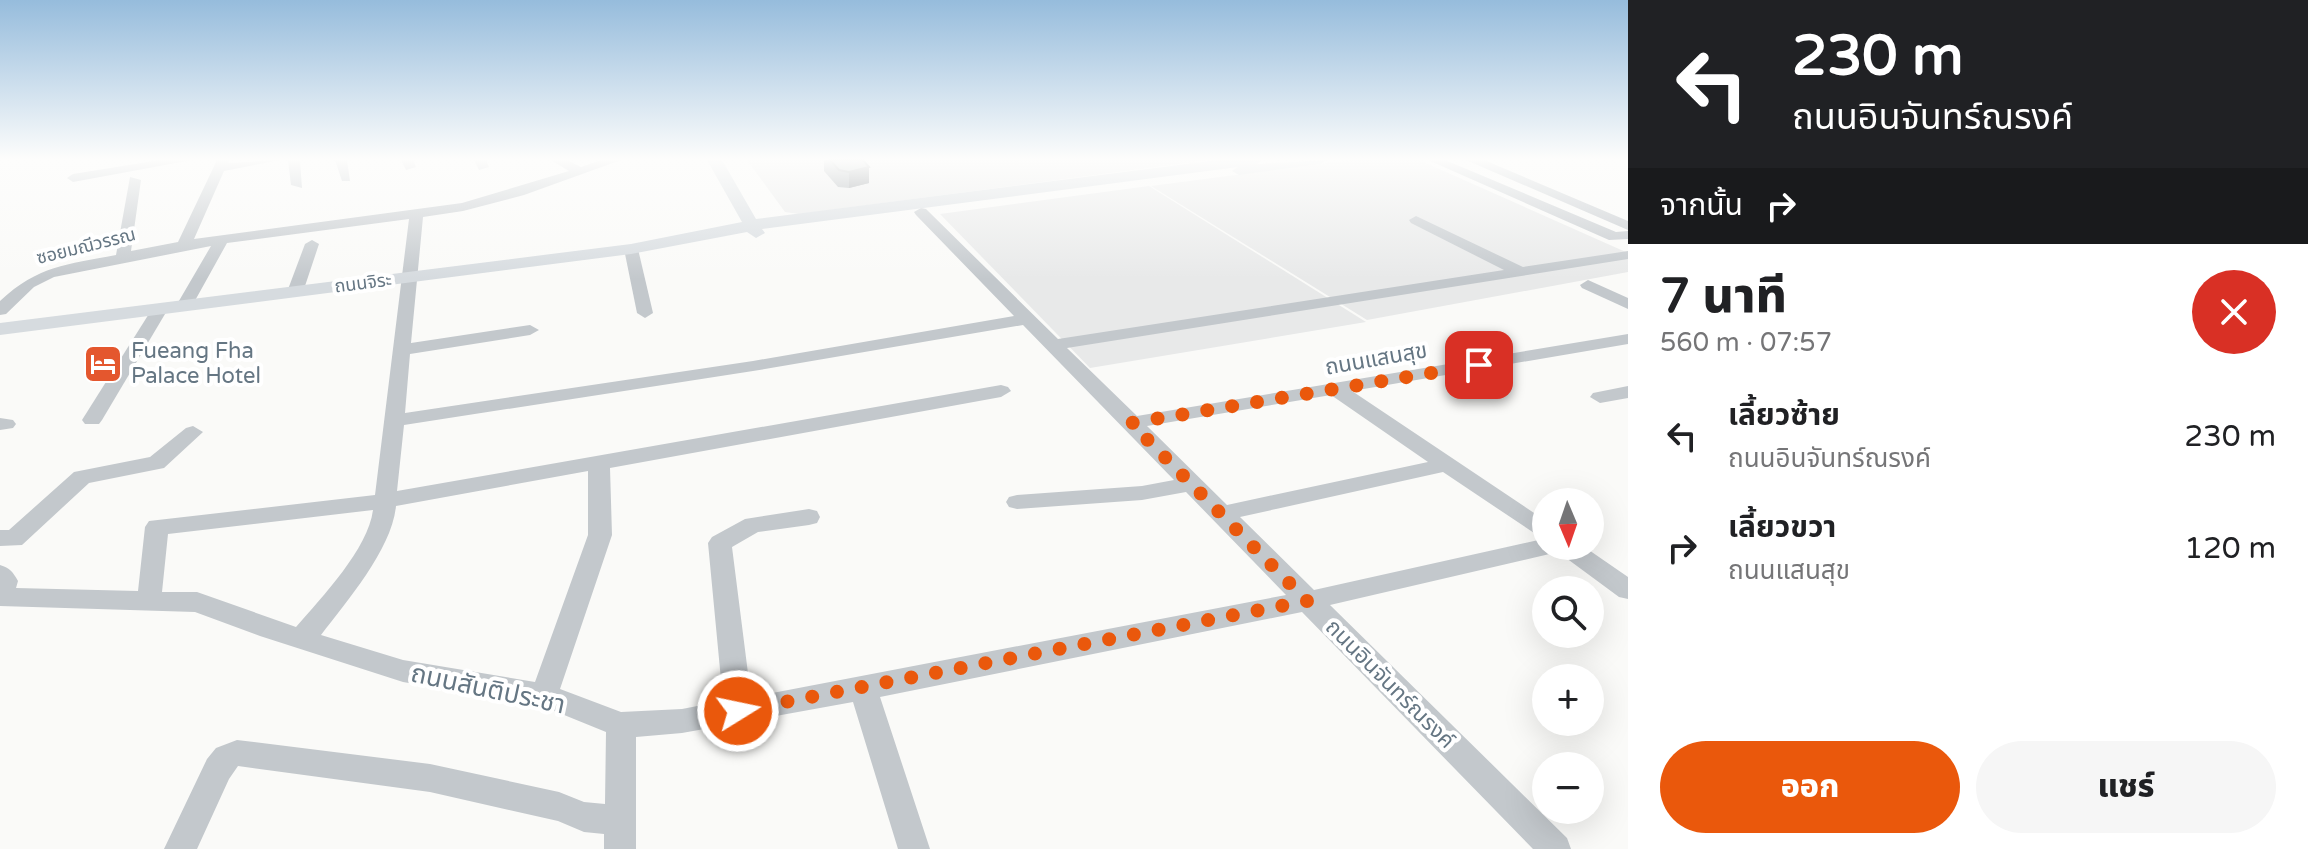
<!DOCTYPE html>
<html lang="th">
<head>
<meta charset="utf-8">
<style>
	:root { --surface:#fff; --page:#f6f6f6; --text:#202124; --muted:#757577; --accent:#ea580c }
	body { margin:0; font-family:"Varela Round","Noto Sans Thai",sans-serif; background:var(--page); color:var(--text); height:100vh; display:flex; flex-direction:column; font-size:30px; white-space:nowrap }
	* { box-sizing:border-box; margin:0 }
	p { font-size:26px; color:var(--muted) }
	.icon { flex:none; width:44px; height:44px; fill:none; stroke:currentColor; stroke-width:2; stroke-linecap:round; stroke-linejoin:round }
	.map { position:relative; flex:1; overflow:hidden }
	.drawer { display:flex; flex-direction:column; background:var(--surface); width:680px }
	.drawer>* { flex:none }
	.top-card { background:#202124; color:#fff; overflow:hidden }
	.needle { width:52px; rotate:178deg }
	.tools { position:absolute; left:1532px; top:488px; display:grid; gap:16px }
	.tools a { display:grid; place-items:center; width:72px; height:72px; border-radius:50%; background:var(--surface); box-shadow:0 8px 32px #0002; font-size:40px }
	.pin { position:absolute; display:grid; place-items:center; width:68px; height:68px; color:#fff; margin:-34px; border-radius:16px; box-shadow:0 4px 12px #0006 }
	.me { position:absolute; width:88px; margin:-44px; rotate:80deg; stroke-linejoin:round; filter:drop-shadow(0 0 6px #0008) }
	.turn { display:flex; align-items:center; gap:28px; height:168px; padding:0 32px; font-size:36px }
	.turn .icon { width:104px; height:104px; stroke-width:2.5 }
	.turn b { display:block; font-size:56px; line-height:68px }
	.then { display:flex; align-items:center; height:76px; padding:0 32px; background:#0003; gap:16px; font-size:30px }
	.round { display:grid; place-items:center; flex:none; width:84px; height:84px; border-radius:42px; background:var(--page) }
	.head { display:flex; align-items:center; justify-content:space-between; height:136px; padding:0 32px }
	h1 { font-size:48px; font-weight:800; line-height:60px }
	.primary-button { display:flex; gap:16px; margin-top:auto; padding:16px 32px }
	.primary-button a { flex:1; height:92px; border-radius:48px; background:var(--accent); color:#fff; font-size:32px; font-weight:800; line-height:92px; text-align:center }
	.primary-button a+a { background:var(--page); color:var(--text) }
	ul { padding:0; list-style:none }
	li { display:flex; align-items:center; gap:24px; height:112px; padding:0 32px }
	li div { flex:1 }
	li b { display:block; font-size:30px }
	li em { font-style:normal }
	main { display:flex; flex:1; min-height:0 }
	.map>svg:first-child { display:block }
	.built { fill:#e8e9e9 }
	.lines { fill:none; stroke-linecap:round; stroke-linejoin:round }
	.minor { fill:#c3c8cc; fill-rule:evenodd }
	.major { fill:#d6dbdf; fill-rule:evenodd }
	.wall { fill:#929a9f }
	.shaded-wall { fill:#777d82 }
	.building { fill:#aab3b9; stroke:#777d82; stroke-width:2 }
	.route { stroke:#ea580c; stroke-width:14; stroke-dasharray:0 25.2 }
	.labels { text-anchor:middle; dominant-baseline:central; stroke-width:8; stroke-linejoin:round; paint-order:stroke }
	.far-street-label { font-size:18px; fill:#657683; stroke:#fff }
	.poi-label { font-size:22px; fill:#657683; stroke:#fff; text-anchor:start }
	.street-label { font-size:22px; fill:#657683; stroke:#fff }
	.near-street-label { font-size:26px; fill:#657683; stroke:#fff }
</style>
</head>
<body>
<main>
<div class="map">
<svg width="1628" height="849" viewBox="0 0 1628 849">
	<rect width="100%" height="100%" fill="#fafaf8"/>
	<!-- built -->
	<g class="built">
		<path d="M747 160H1209L799 214 785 212Z"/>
		<path d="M1350 160H1419L1628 253V272L1367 320 1151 186Z"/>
		<path d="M1149 186 1366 322 1090 368 940 214Z"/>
	</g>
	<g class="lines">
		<!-- minor -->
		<g class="minor">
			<path d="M160 160H192L73 182 67 178 73 174Z"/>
			<path d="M217 160H229L228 163 280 160 224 171 194 239 462 203 569 171 551 160H567L581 167 601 160H621L524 195 463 211 423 217 411 343 530 325 539 330 530 335 410 354 405 413 753 361 1014 316 916 215 914 212 921 208 926 209 1058 339 1504 270 1411 223 1409 220 1416 216 1523 267 1628 251V259L1067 348 1137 416 1628 334V344L1352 391 1546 521V546H1583L1628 577V599L1619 597 1558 552 1330 605 1567 838 1571 849H1533L1302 612 880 697 930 849H898L853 702 682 733 636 737V849H604V834L584 832 558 821 430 792 238 766 229 779 197 849H164L207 759 216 748 237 740 430 764 559 792 584 802 605 804 606 732 542 706 403 682 260 636 195 612 0 606V565C10 568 13 572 18 581L16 588 138 591 145 527 149 521 375 495 409 219 227 243 192 306 184 311 176 306 211 246 54 277 34 287 6 314 0 315V301C39 265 66 265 116 255L130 177 141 180 131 251 178 242ZM1023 325 1174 480 1142 486 1017 495 1009 497 1006 502 1009 507 1017 509 1142 500 1186 492 1286 595 751 697 732 547 758 532 809 525 817 523 820 517 817 511 809 509 745 519 712 537 708 543 723 701 682 709 621 712 560 689 612 535 610 468 1001 397 1011 391 1008 387 1001 385 397 491 404 425 753 371ZM1331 395 1428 462 1227 505 1147 426ZM588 471V535L535 682 403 660 321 635C347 601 392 549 396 506ZM1443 472 1543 539 1314 590 1240 517ZM373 510C368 549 322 597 296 627L197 592H162L168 534Z"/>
			<path d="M288 160H300L302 188 291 185Z"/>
			<path d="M335 160H347L350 181H342Z"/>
			<path d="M401 160H413L416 167 406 170Z"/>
			<path d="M474 160H486L489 167 479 170Z"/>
			<path d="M1428 160H1445L1616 232 1628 231V239L1609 240Z"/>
			<path d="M1466 160H1484L1628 221V230Z"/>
			<path d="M312 240 319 244 303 292 301 295H289L287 292 305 244Z"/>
			<path d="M631 245 638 249 653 313 645 318 637 313 624 249Z"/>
			<path d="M1588 280 1628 298V309L1582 288 1580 285Z"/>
			<path d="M160 304 168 309 102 420 99 424H85L82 420 152 309Z"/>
			<path d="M1628 386V398L1600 403 1590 397 1593 393Z"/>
			<path d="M0 418 13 420 16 424 13 428 0 430Z"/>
			<path d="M193 426 203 432 164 468 89 483 22 545 0 546V530H9L74 472 150 457 186 428Z"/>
		</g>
		<!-- major -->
		<path class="major" d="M707 160H722L756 219 1218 160H1263L1257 164 1327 160 1320 164 1239 175 1232 171 1238 167 762 229 765 233 756 238 747 232 631 254 0 335V323L631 244 742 222Z"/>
	</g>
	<!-- wall -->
	<path class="wall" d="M824 160H863L869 167V183L849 188 838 187 824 171Z"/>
	<!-- shaded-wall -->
	<path class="shaded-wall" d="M869 167V183L849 188V172Z"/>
	<!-- building -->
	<path class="building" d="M830 160H863L869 167 849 172 839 170Z"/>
	<!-- sky -->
	<linearGradient id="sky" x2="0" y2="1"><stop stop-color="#96bcdc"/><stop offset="0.57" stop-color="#fdfdfc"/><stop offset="1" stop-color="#fdfdfc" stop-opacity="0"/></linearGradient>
	<rect width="1628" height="279" fill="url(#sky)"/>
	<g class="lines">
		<!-- route -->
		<path class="route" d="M738 711 1307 601 1131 423 1479 365"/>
	</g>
	<!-- icons -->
	<defs>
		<g id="hotel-square" transform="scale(2)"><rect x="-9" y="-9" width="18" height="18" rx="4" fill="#e4572e" stroke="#fff"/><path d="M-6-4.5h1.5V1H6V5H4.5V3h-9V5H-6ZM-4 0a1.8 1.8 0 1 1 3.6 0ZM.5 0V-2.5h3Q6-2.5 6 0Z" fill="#fff"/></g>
	</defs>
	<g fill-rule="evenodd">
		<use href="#hotel-square" x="103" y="364"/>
	</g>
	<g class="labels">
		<!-- far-street labels -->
		<g class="far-street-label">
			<text transform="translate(86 246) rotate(-14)">ซอยมณีวรรณ</text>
			<text transform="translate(363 283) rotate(-7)">ถนนจิระ</text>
		</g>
		<!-- poi labels -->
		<g class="poi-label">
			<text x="131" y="351">Fueang Fha<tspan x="131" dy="25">Palace Hotel</tspan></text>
		</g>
		<!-- street labels -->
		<g class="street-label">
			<text transform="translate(1376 359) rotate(-10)">ถนนแสนสุข</text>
			<text transform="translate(1390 684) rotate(45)">ถนนอินจันทร์ณรงค์</text>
		</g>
		<!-- near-street labels -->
		<g class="near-street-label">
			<text transform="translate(488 689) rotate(12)">ถนนสันติประชา</text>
		</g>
	</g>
</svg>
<div class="tools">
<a><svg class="needle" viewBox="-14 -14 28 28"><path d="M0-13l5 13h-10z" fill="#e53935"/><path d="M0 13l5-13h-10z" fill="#757577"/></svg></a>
<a><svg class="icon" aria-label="search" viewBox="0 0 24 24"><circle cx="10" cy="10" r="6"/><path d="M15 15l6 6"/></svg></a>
<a>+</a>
<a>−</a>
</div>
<div class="pin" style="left:1479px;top:365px;background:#d93025"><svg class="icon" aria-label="arrive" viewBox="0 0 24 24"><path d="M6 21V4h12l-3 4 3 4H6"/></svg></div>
<svg class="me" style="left:738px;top:711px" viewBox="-20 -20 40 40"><circle r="17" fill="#ea580c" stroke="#fff" stroke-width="3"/><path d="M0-11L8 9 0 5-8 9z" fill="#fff"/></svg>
</div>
<section class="drawer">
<div class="top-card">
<div class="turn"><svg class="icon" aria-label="left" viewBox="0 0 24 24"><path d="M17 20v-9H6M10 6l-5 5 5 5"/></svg><div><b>230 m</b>ถนนอินจันทร์ณรงค์</div></div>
<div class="then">จากนั้น<svg class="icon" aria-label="right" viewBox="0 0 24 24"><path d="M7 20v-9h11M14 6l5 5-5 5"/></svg></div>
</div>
<div class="head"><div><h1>7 นาที</h1><p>560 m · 07:57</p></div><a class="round" style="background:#d93025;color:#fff"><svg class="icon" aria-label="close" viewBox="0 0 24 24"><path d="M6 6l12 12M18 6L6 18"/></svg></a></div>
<ul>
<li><svg class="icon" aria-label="left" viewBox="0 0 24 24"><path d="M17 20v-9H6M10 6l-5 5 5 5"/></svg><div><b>เลี้ยวซ้าย</b><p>ถนนอินจันทร์ณรงค์</p></div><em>230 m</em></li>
<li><svg class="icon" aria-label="right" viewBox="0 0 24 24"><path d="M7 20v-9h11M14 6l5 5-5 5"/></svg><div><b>เลี้ยวขวา</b><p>ถนนแสนสุข</p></div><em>120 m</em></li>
</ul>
<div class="primary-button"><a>ออก</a><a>แชร์</a></div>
</section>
</main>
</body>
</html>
